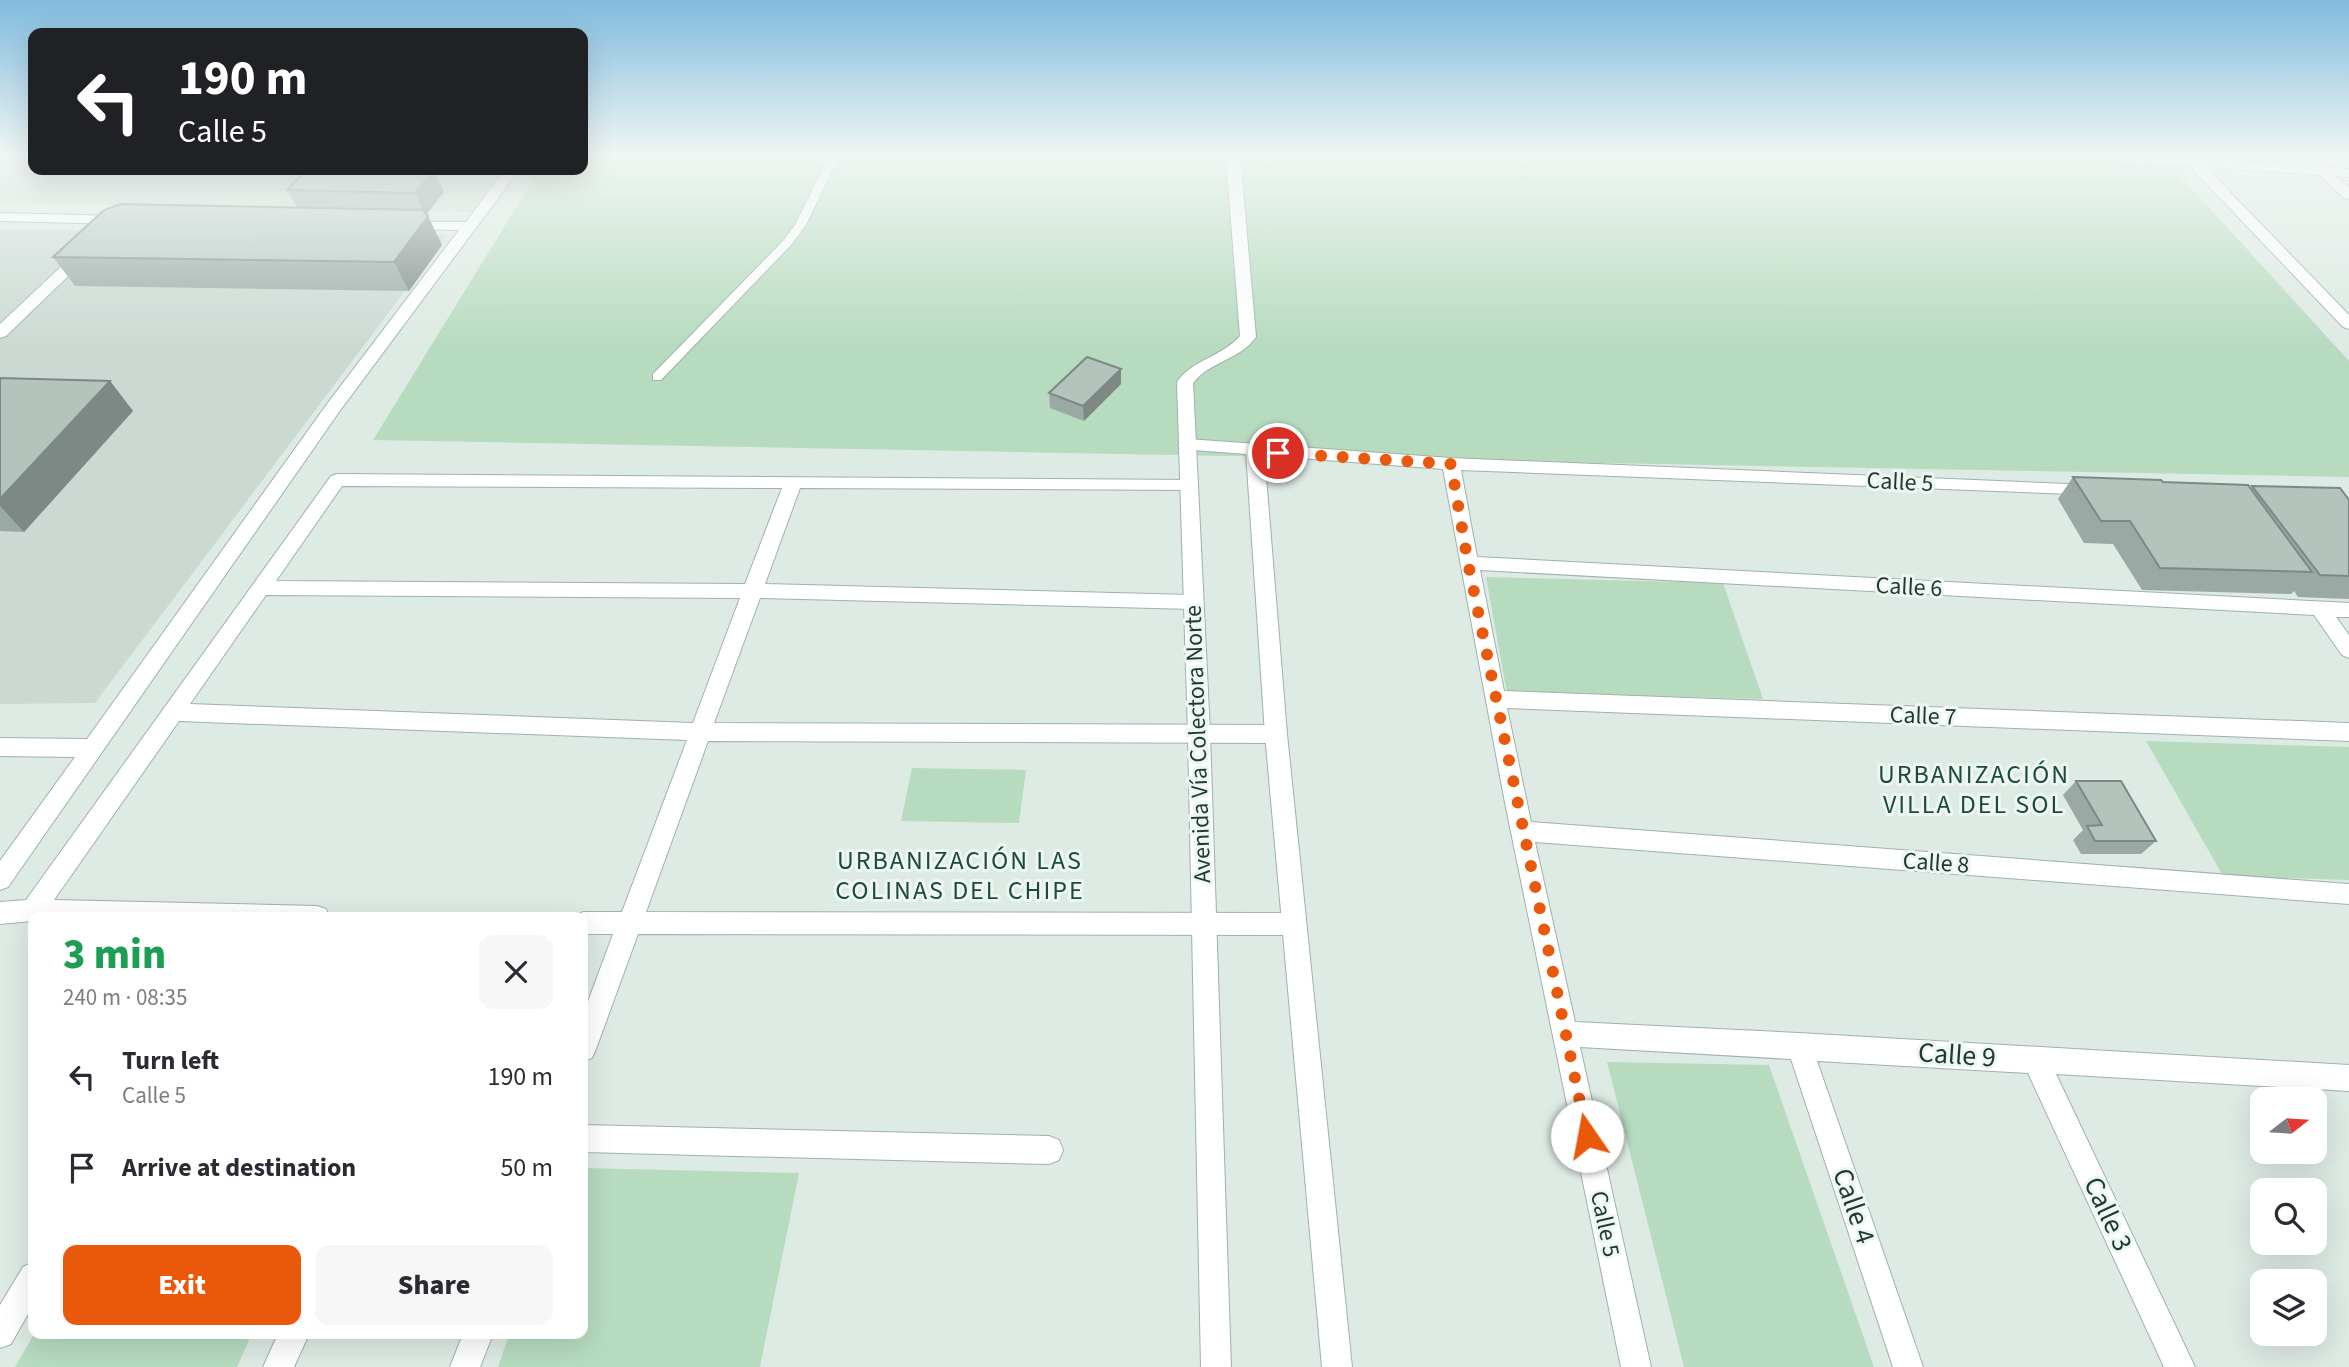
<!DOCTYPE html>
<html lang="en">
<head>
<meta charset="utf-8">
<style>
	:root { --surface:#fff; --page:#f7f7f7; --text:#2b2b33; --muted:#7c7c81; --accent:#ea580c }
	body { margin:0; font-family:"Source Sans 3",sans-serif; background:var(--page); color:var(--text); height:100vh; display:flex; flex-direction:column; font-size:26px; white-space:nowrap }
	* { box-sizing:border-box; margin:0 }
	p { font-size:23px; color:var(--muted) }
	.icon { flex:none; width:38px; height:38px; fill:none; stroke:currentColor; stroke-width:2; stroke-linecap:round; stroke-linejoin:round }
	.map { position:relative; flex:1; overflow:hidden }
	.panel { position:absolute; left:28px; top:912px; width:560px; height:427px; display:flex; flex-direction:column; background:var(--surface); border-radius:14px; box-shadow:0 7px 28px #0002 }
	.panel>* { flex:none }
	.top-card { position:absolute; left:28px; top:28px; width:560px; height:147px; border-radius:14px; box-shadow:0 7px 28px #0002; background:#202124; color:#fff; overflow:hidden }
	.needle { width:46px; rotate:73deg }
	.fabs { position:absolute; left:2250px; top:1087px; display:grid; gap:14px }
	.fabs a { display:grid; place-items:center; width:77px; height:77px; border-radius:14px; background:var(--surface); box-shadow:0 7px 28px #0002; font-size:35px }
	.pin { position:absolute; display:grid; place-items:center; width:60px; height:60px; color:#fff; margin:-30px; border:4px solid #fff; border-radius:50%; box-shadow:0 2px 7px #0007 }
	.me { position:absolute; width:77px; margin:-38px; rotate:348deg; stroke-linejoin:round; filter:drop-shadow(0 0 5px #0008) }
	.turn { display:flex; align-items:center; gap:24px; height:147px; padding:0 35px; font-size:32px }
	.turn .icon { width:91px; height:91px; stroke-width:2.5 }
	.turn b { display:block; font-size:49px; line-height:60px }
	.round { display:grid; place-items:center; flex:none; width:74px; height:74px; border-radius:14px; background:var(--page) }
	.head { display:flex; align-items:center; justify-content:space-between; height:119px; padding:0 35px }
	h1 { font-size:42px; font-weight:800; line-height:52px; color:#1e9e55 }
	.button { display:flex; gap:14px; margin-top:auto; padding:14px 35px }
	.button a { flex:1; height:80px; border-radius:14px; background:var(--accent); color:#fff; font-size:28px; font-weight:800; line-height:80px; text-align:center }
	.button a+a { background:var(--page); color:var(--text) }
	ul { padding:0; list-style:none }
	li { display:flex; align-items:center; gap:21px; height:91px; padding:0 35px }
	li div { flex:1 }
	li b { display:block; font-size:26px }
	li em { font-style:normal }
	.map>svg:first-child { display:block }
	.built { fill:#ccd9d3 }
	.green { fill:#b6dbbf }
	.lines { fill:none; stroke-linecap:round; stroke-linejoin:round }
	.service-casing { stroke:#a1b1ab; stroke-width:2 }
	.minor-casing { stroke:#a1b1ab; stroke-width:2 }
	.tertiary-casing { stroke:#a1b1ab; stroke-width:2 }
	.service { fill:#fff; fill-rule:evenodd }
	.minor { fill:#fff; fill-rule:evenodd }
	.tertiary { fill:#fff; fill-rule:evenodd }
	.wall { fill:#9aa9a3 }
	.shaded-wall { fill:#7d8984 }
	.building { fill:#b3c4bd; stroke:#7d8984; stroke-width:2 }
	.route { stroke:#ea580c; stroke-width:12; stroke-dasharray:0 21.6 }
	.labels { text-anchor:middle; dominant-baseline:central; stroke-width:6; stroke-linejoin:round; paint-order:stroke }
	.street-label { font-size:24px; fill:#1f3932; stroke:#eef6f2 }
	.neighbourhood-label { font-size:26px; letter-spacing:2px; fill:#1c4b3e; stroke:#eef6f2 }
	.near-street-label { font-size:28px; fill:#1f3932; stroke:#eef6f2 }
</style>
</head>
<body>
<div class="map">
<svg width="2349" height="1367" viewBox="0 0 2349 1367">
	<rect width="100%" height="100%" fill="#deeae4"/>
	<!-- built -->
	<g class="built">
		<path d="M0 156H33V170H503L473 212 0 203Z"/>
		<path d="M0 229 447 235 95 703 0 704Z"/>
	</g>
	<!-- green -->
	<g class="green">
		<path d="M583 156H2162L2349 361V477L373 440 533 180 526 170H583Z"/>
		<path d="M1486 577 1723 583 1763 699 1507 693Z"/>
		<path d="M2146 741 2349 747V880L2223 876Z"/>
		<path d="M912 768 1026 770 1019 823 901 821Z"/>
		<path d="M1607 1062 1769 1065 1874 1367H1684Z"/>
		<path d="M583 1168 799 1173 760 1367H498L509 1334H583Z"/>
		<path d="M34 1334H252L237 1367H15Z"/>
	</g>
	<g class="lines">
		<!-- service casing -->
		<g class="service-casing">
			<path id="service" d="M829 156H839L806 225 791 245 661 380H653V374L783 241 795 225Z"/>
		</g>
		<!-- minor casing -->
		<g class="minor-casing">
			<g id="minor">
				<path d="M1226 156H1240L1256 337C1242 356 1221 360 1203 373 1196 378 1194 385 1185 387L1177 382C1193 359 1222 357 1240 336Z"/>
				<path d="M2180 156H2195L2349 315V329L2343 327Z"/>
				<path d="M2323 167 2349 187V199L2344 198 2318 174V168Z"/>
				<path d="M505 170H519L339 412 8 887 0 890V861L75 757 0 756V738L87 739 327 404 459 230 405 229 398 225 400 222H466Z"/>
				<path d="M0 213 120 216 127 220 120 224 0 221Z"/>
				<path d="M84 248 92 253 89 256 6 336 0 338V324L79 250Z"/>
				<path d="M1187 439 1451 458 2092 485 2098 487 2101 491 2098 495 1461 470 1477 557 2349 603V617H2336L2349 635V658L2342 655 2314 615 1480 570 1504 691 2349 723V741L1507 708 1531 822 2349 884V904L1535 842 1575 1022 1799 1033 2349 1065V1091L2056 1074 2195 1367H2164L2028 1073 1817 1061 1923 1367H1893L1791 1059 1580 1047 1651 1367H1621L1505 803 1443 469 1181 449 1178 445Z"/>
				<path d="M337 474 1195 480 1198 484 1189 490 800 488 765 584 1193 595 1200 597 1203 602 1200 607 1193 609 760 598 714 723 1276 725 1284 728 1287 734 1284 740 1276 743 708 741 646 912 1294 913 1303 916 1306 924 1303 932 1294 935 638 934 596 1049 592 1058 583 1061V1015L613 934H583V917H574L583 912H622L687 740 179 721 54 900 317 906 326 909 329 917H33V921L0 924V902L26 900 331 476ZM342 486 782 488 745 584 276 581ZM266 595 740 598 693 723 190 704Z"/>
				<path d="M583 1125 1049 1136 1059 1140 1063 1150 1059 1160 1049 1164 583 1152Z"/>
				<path d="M33 1262V1305L11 1344 0 1348V1305L23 1267Z"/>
				<path d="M278 1334H309L294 1367H263Z"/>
				<path d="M463 1334H493L480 1367H450Z"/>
			</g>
		</g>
		<!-- tertiary casing -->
		<g class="tertiary-casing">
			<g id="tertiary">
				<path d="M2097 156H2161L2349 169V177L2104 160Z"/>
				<path d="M1185 377 1193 382 1210 733 1231 1367H1201L1188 733 1177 382Z"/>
				<path d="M1255 446 1264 452 1287 734 1352 1367H1322L1265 734 1246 452Z"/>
			</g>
		</g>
		<!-- service -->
		<use href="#service" class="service"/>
		<!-- minor -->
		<use href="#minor" class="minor"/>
		<!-- tertiary -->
		<use href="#tertiary" class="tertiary"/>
	</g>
	<!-- wall -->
	<g class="wall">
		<path d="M287 190 444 192 426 214 442 245 409 291 75 286 53 257 297 208Z"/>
		<path d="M1121 369V384L1084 421 1050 408 1049 393Z"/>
		<path d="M0 378 110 381 133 411 24 532 0 531Z"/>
		<path d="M2073 477 2251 488 2252 486 2349 500V599L2298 597 2294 591 2291 594 2142 590 2113 544 2084 543 2058 499Z"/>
		<path d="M2076 781 2156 841 2141 854H2081L2073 840 2083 830 2063 795Z"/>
	</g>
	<!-- shaded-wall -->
	<g class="shaded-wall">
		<path d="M434 171 444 192 426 215 415 193Z"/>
		<path d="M428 216 442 245 409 291 394 262Z"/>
		<path d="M1121 369V384L1084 421 1083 406Z"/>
		<path d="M110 381 133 411 24 532 0 506V499Z"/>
	</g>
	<!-- building -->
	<g class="building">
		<path d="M306 170H386L434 171 415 193 287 190Z"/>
		<path d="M121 204 423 210 428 216 394 262 53 257 104 210Z"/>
		<path d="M1087 357 1121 369 1083 406 1049 393Z"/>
		<path d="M0 378 110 381 0 499Z"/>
		<path d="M2073 477 2161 480 2163 482 2248 485 2312 572 2160 568 2130 521H2101Z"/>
		<path d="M2252 486 2340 488 2349 500V576L2320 575Z"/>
		<path d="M2076 781H2121L2156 841H2095L2087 826 2102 825Z"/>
	</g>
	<!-- sky -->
	<linearGradient id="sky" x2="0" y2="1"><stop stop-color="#80bbde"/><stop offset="0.45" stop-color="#f0f6f3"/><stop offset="1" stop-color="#f0f6f3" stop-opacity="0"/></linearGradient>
	<rect width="2349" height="347" fill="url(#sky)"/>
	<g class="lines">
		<!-- route -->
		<path class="route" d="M1278 453 1451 464 1468 563 1587 1136"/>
	</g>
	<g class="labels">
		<!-- street labels -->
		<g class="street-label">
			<text transform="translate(1900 482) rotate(3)">Calle 5</text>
			<text transform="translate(1909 587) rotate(3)">Calle 6</text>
			<text transform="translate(1923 716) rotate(2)">Calle 7</text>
			<text transform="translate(1198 744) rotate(-92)">Avenida Vía Colectora Norte</text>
			<text transform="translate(1936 863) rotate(4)">Calle 8</text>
			<text transform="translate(1605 1224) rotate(78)">Calle 5</text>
		</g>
		<!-- neighbourhood labels -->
		<g class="neighbourhood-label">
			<text x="1974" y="774">URBANIZACIÓN<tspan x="1974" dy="30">VILLA DEL SOL</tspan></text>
			<text x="960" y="860">URBANIZACIÓN LAS<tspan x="960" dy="30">COLINAS DEL CHIPE</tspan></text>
		</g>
		<!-- near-street labels -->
		<g class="near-street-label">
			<text transform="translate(1957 1055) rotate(4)">Calle 9</text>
			<text transform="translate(1854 1206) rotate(71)">Calle 4</text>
			<text transform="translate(2108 1214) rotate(65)">Calle 3</text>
		</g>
	</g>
</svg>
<div class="fabs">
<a><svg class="needle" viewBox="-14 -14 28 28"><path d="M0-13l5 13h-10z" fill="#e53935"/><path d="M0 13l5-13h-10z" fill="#7c7c81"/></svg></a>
<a><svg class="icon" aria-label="search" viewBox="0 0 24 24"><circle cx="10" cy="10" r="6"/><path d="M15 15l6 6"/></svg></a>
<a><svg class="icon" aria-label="layers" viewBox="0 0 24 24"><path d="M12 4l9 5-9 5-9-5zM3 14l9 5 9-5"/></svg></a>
</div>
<div class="pin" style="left:1278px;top:453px;background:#d93025"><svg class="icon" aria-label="arrive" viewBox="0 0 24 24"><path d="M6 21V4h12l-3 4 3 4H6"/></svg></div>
<svg class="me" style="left:1587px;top:1136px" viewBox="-20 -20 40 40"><circle r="19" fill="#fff"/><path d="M0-13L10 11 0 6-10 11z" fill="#ea580c"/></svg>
<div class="top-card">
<div class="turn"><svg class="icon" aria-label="left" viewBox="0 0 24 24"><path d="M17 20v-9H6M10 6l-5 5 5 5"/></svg><div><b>190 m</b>Calle 5</div></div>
</div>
<section class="panel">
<div class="head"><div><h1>3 min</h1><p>240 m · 08:35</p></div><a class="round"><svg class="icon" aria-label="close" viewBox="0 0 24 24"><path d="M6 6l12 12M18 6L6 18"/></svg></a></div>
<ul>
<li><svg class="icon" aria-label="left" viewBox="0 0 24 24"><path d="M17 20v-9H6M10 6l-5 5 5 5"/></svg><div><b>Turn left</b><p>Calle 5</p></div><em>190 m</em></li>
<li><svg class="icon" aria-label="arrive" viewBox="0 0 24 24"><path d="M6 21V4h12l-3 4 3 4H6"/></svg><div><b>Arrive at destination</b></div><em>50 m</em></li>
</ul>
<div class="button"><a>Exit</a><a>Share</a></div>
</section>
</div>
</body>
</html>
